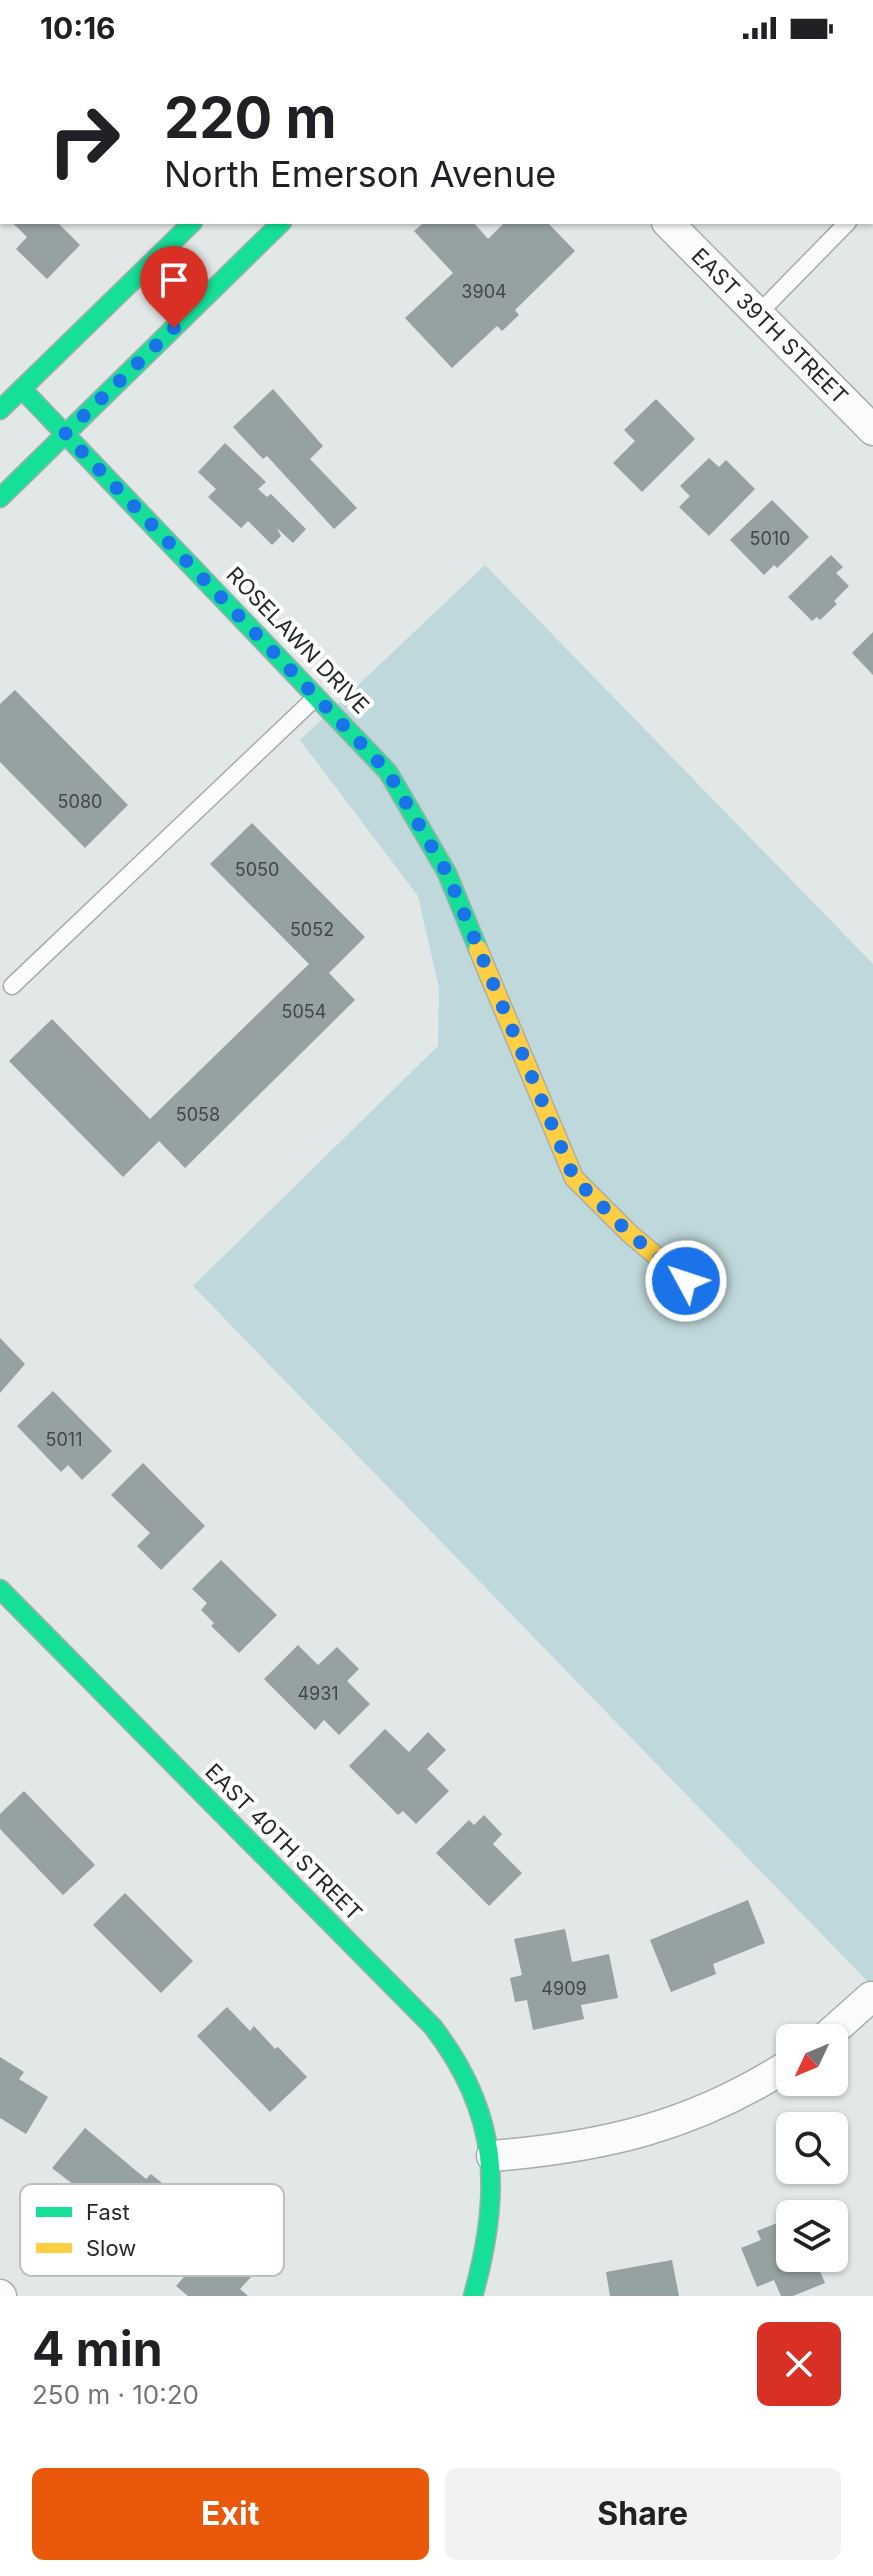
<!DOCTYPE html>
<html lang="en">
<head>
<meta charset="utf-8">
<style>
	:root { --surface:#fff; --page:#f2f2f2; --text:#202124; --muted:#757577; --accent:#ea580c }
	body { margin:0; font-family:Inter,sans-serif; background:var(--page); color:var(--text); height:100vh; display:flex; flex-direction:column; font-size:30px; white-space:nowrap }
	* { box-sizing:border-box; margin:0 }
	p { font-size:26px; color:var(--muted) }
	.icon { flex:none; width:44px; height:44px; fill:none; stroke:currentColor; stroke-width:2; stroke-linecap:round; stroke-linejoin:round }
	.map { position:relative; height:2240px; overflow:hidden }
	.drawer { display:flex; flex-direction:column; background:var(--surface); flex:1 }
	.drawer>* { flex:none }
	.guide { position:absolute; left:0px; top:0px; width:874px; height:168px; box-shadow:0 2px 6px #0004; background:#fff; color:var(--text); overflow:hidden }
	.needle { width:52px; rotate:226deg }
	.fabs { position:absolute; left:776px; top:1968px; display:grid; gap:16px }
	.fabs a { display:grid; place-items:center; width:72px; height:72px; border-radius:12px; background:var(--surface); box-shadow:0 2px 6px #0004; font-size:40px }
	.pin { position:absolute; display:grid; place-items:center; width:68px; height:68px; color:#fff; margin:-82px -34px; border-radius:50% 50% 50% 0; rotate:-45deg; box-shadow:0 0 8px #0007 }
	.pin .icon { rotate:45deg }
	.me { position:absolute; width:88px; margin:-44px; rotate:310deg; stroke-linejoin:round; filter:drop-shadow(0 0 6px #0008) }
	.turn { display:flex; align-items:center; gap:28px; height:168px; padding:0 32px; font-size:36px }
	.turn .icon { width:104px; height:104px; stroke-width:2.5 }
	.turn b { display:block; font-size:56px; line-height:68px }
	.round { display:grid; place-items:center; flex:none; width:84px; height:84px; border-radius:12px; background:var(--page) }
	.overview { display:flex; align-items:center; justify-content:space-between; height:136px; padding:0 32px }
	h1 { font-size:48px; font-weight:700; line-height:60px }
	.button { display:flex; gap:16px; margin-top:auto; padding:16px 32px }
	.button a { flex:1; height:92px; border-radius:12px; background:var(--accent); color:#fff; font-size:32px; font-weight:700; line-height:92px; text-align:center }
	.button a+a { background:var(--page); color:var(--text) }
	.status { display:flex; justify-content:space-between; align-items:center; height:56px; padding:0 40px; background:var(--surface); direction:ltr }
	.status svg { height:22px; fill:currentColor }
	.map>svg:first-child { display:block }
	.green { fill:#bfd8db }
	.building { fill:#96a1a2 }
	.lines { fill:none; stroke-linecap:round; stroke-linejoin:round }
	.lane-casing { stroke:#a9adad; stroke-width:19 }
	.street-casing { stroke:#a9adad; stroke-width:33 }
	.fast-casing { stroke:#a9adad; stroke-width:21 }
	.slow-casing { stroke:#a9adad; stroke-width:21 }
	.lane { stroke:#fbfbfb; stroke-width:16 }
	.street { stroke:#fbfbfb; stroke-width:30 }
	.fast { stroke:#16e098; stroke-width:18 }
	.slow { stroke:#ffcf43; stroke-width:18 }
	.route { stroke:#1a73e8; stroke-width:14; stroke-dasharray:0 25.2 }
	.labels { text-anchor:middle; dominant-baseline:central; stroke-width:8; stroke-linejoin:round; paint-order:stroke }
	.number-label { font-size:18px; fill:#424748 }
	.street-label { font-size:22px; fill:#26292a; stroke:#fff }
	.key { fill:#fff; stroke:#bebfbf; stroke-width:2 }
	.key-label { font-size:22px; fill:#26292a }
</style>
</head>
<body>
<div class="status"><b>10:16</b><svg viewBox="0 0 49 12"><path d="M0 12V9h3v3zM5 12V6h3v6zM10 12V3h3v9zM15 12V0h3v12zM26 1h20v11H26zM47 4h2v5h-2z"/></svg></div>
<div class="map">
<svg width="873" height="2240" viewBox="0 0 873 2240">
	<rect width="100%" height="100%" fill="#e2e7e7"/>
	<!-- green -->
	<path class="green" d="M485 509 873 908V1931L193 1230 438 990 439 932 418 840 300 684Z"/>
	<!-- building -->
	<g class="building">
		<path d="M12 166H57L80 189 47 223 16 193 27 181Z"/>
		<path d="M420 166H473L488 183 505 166H547L575 195 515 254 519 259 502 275 497 270 452 312 405 262 453 217 414 175 422 168Z"/>
		<path d="M273 333 323 390 310 403 357 452 334 473 267 400 263 403 233 371Z"/>
		<path d="M656 343 695 383 642 436 613 407 635 385 624 374Z"/>
		<path d="M225 387 266 426 258 433 267 441 271 438 306 473 293 487 277 472 281 480 272 489 248 465 241 472 208 441 216 433 198 416Z"/>
		<path d="M709 402 719 411 726 404 755 433 709 480 679 451 690 440 680 430Z"/>
		<path d="M772 444 809 481 777 512 774 509 764 519 730 484Z"/>
		<path d="M831 499 843 511 836 517 849 530 834 545 837 548 820 564 817 561 812 565 788 541Z"/>
		<path d="M873 576V619L852 597Z"/>
		<path d="M15 634 128 749 85 792 0 706V648Z"/>
		<path d="M252 767 365 881 329 917 355 944 185 1112 159 1085 123 1121 9 1005 52 963 150 1063 309 908 210 808Z"/>
		<path d="M0 1282 25 1308 0 1337Z"/>
		<path d="M53 1335 112 1395 82 1424 68 1409 61 1416 17 1370Z"/>
		<path d="M143 1407 205 1470 161 1514 137 1490 150 1477 111 1439Z"/>
		<path d="M221 1504 277 1559 239 1597 211 1570 214 1567 201 1554 207 1547 192 1533Z"/>
		<path d="M298 1589 318 1609 337 1591 359 1613 347 1625 370 1648 339 1679 324 1664 315 1674 264 1623Z"/>
		<path d="M385 1673 409 1696 428 1676 446 1694 427 1713 449 1735 416 1768 403 1755 398 1759 349 1710Z"/>
		<path d="M24 1735 95 1809 63 1839 0 1773V1758Z"/>
		<path d="M484 1759 502 1778 493 1788 522 1817 489 1850 436 1797 469 1764 474 1769Z"/>
		<path d="M125 1837 193 1905 161 1937 93 1869Z"/>
		<path d="M748 1844 765 1887 713 1908 716 1918 671 1936 650 1884Z"/>
		<path d="M565 1873 572 1906 609 1898 618 1942 581 1949 584 1963 533 1974 527 1944 515 1946 510 1922 522 1919 514 1883Z"/>
		<path d="M227 1951 250 1975 254 1970 275 1993 278 1991 307 2021 270 2056 197 1980Z"/>
		<path d="M0 2001 24 2016 19 2023 48 2041 26 2078 0 2062Z"/>
		<path d="M85 2072 146 2123 151 2118 180 2142 141 2188 112 2163 114 2160 52 2112Z"/>
		<path d="M823 2148 827 2158H799Z"/>
		<path d="M790 2162V2202H826L816 2206 825 2227 793 2240H781L774 2224 757 2231 741 2192 761 2184 757 2175Z"/>
		<path d="M834 2174 843 2195 834 2199Z"/>
		<path d="M206 2196 220 2209 228 2200 251 2221 240 2233 248 2240H188L176 2230Z"/>
		<path d="M672 2204 679 2240H610L606 2216Z"/>
	</g>
	<g class="lines">
		<!-- lane casing -->
		<g class="lane-casing">
			<g id="lane">
				<path d="M872 142 873 141"/>
				<path d="M758 258 848 166"/>
				<path d="M12 930 314 643"/>
			</g>
		</g>
		<!-- street casing -->
		<g class="street-casing">
			<g id="street">
				<path d="M503 0 505 2"/>
				<path d="M667 166 873 374"/>
				<path d="M825 1982 871 1941"/>
				<path d="M492 2100C604 2091 694 2070 790 2008"/>
				<path d="M0 2239 1 2240"/>
			</g>
		</g>
		<!-- fast casing -->
		<g class="fast-casing">
			<g id="fast">
				<path d="M361 2 363 0"/>
				<path d="M450 2 452 0"/>
				<path d="M22 333 388 716 447 817 478 893"/>
				<path d="M0 354 193 166"/>
				<path d="M0 442 282 166"/>
				<path d="M0 1533 433 1971C500 2058 502 2137 473 2240"/>
			</g>
		</g>
		<!-- slow casing -->
		<g class="slow-casing">
			<path id="slow" d="M478 893 574 1122 629 1177 686 1225"/>
		</g>
		<!-- lane -->
		<use href="#lane" class="lane"/>
		<!-- street -->
		<use href="#street" class="street"/>
		<!-- fast -->
		<use href="#fast" class="fast"/>
		<!-- slow -->
		<use href="#slow" class="slow"/>
	</g>
	<g class="lines">
		<!-- route -->
		<path class="route" d="M174 272 65 378 388 716 447 817 574 1122 629 1177 686 1225"/>
	</g>
	<g class="labels">
		<!-- number labels -->
		<g class="number-label">
			<text x="484" y="235">3904</text>
			<text x="770" y="482">5010</text>
			<text x="80" y="745">5080</text>
			<text x="257" y="813">5050</text>
			<text x="312" y="873">5052</text>
			<text x="304" y="955">5054</text>
			<text x="198" y="1058">5058</text>
			<text x="64" y="1383">5011</text>
			<text x="318" y="1637">4931</text>
			<text x="564" y="1932">4909</text>
		</g>
		<!-- street labels -->
		<g class="street-label">
			<text transform="translate(770 270) rotate(45)">EAST 39TH STREET</text>
			<text transform="translate(298 584) rotate(46)">ROSELAWN DRIVE</text>
			<text transform="translate(284 1786) rotate(45)">EAST 40TH STREET</text>
		</g>
	</g>
	<!-- legend -->
	<rect x="20" y="2128" width="264" height="92" rx="12" class="key"/>
	<rect x="36" y="2151" width="36" height="10" fill="#16e098"/>
	<rect x="36" y="2187" width="36" height="10" fill="#ffcf43"/>
	<g class="key-label">
		<text x="86" y="2164">Fast</text>
		<text x="86" y="2200">Slow</text>
	</g>
</svg>
<div class="fabs">
<a><svg class="needle" viewBox="-14 -14 28 28"><path d="M0-13l5 13h-10z" fill="#e53935"/><path d="M0 13l5-13h-10z" fill="#757577"/></svg></a>
<a><svg class="icon" aria-label="search" viewBox="0 0 24 24"><circle cx="10" cy="10" r="6"/><path d="M15 15l6 6"/></svg></a>
<a><svg class="icon" aria-label="layers" viewBox="0 0 24 24"><path d="M12 4l9 5-9 5-9-5zM3 14l9 5 9-5"/></svg></a>
</div>
<div class="pin" style="left:174px;top:272px;background:#d93025"><svg class="icon" aria-label="arrive" viewBox="0 0 24 24"><path d="M6 21V4h12l-3 4 3 4H6"/></svg></div>
<svg class="me" style="left:686px;top:1225px" viewBox="-20 -20 40 40"><circle r="17" fill="#1a73e8" stroke="#fff" stroke-width="3"/><path d="M0-11L8 9 0 5-8 9z" fill="#fff"/></svg>
<div class="guide">
<div class="turn"><svg class="icon" aria-label="right" viewBox="0 0 24 24"><path d="M7 20v-9h11M14 6l5 5-5 5"/></svg><div><b>220 m</b>North Emerson Avenue</div></div>
</div>
</div>
<section class="drawer">
<div class="overview"><div><h1>4 min</h1><p>250 m · 10:20</p></div><a class="round" style="background:#d93025;color:#fff"><svg class="icon" aria-label="close" viewBox="0 0 24 24"><path d="M6 6l12 12M18 6L6 18"/></svg></a></div>
<div class="button"><a>Exit</a><a>Share</a></div>
</section>
</body>
</html>
